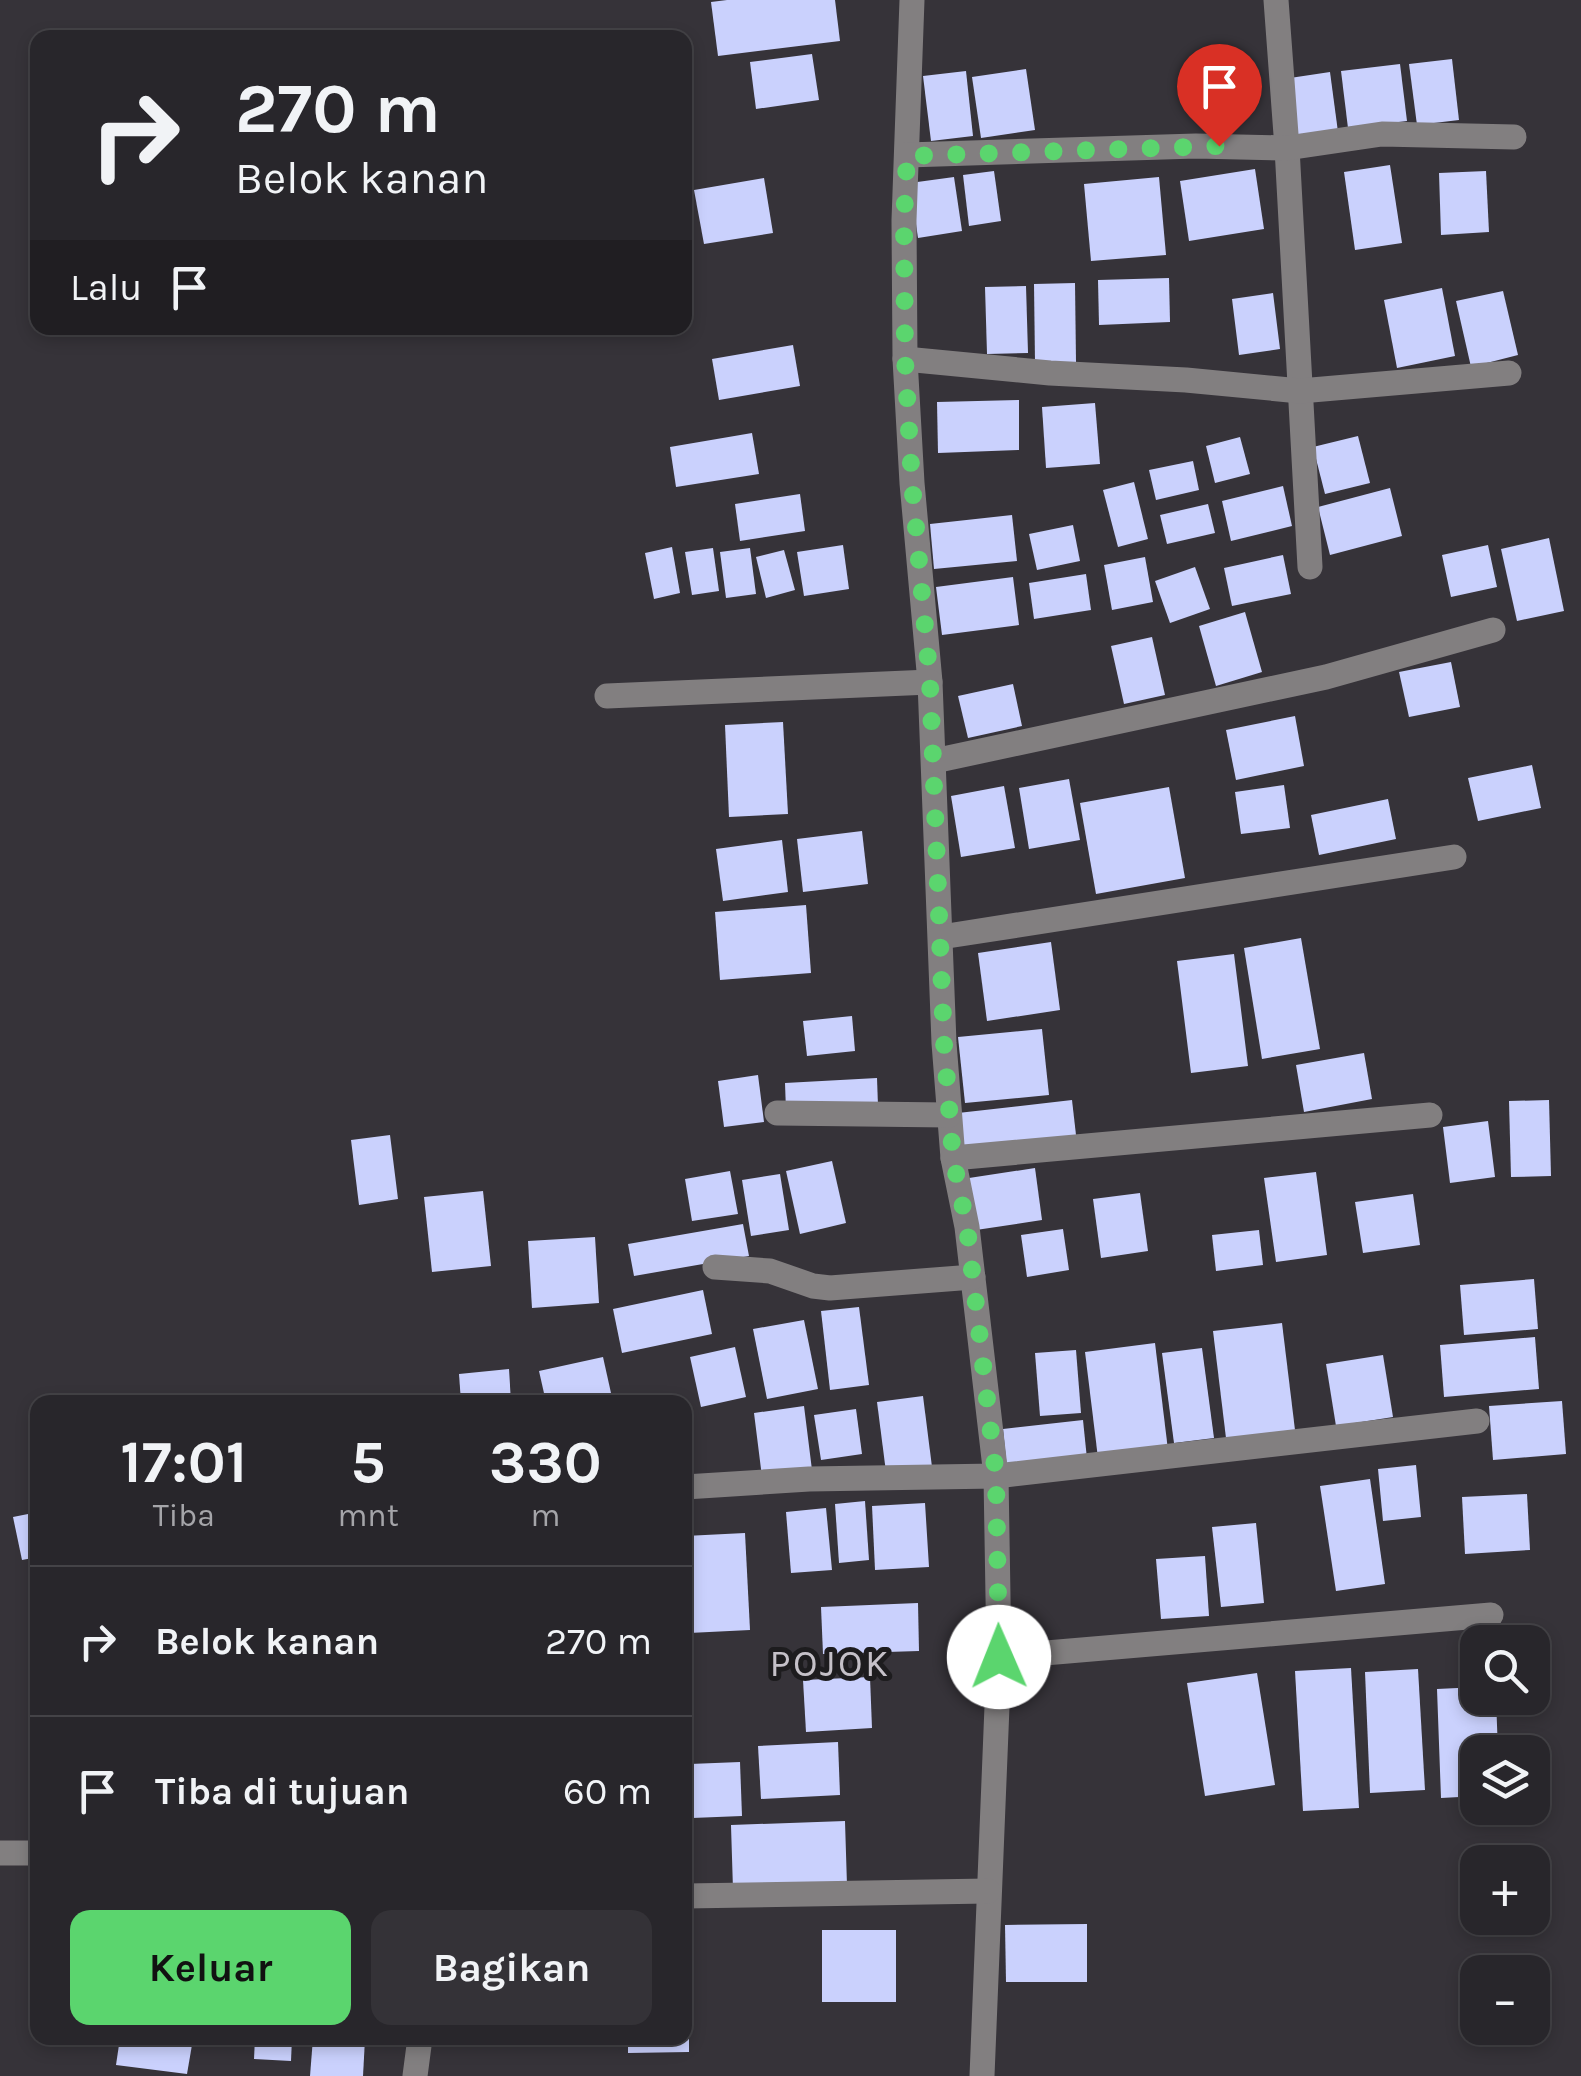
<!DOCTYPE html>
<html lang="id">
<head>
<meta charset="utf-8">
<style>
	:root { --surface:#28262b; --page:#343237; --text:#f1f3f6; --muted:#a5a5a9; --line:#444347; --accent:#5bd56e }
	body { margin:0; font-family:Karla,sans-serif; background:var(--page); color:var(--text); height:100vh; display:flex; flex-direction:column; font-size:38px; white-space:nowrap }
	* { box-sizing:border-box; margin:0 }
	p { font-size:32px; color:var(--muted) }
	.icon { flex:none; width:55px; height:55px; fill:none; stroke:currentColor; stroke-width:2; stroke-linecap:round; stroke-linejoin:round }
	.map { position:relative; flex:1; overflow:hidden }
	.panel { position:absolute; left:30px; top:1395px; width:662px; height:650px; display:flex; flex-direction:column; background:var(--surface); border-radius:20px; box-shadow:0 5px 15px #0003,0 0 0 2px var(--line) }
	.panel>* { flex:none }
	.hud { position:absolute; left:30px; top:30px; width:662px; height:305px; border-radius:20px; box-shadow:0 5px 15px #0003,0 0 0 2px var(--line); background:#28262b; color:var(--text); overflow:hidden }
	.tools { position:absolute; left:1460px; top:1625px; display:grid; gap:20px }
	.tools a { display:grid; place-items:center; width:90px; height:90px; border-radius:20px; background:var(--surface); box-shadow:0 5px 15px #0003,0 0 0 2px var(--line); font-size:50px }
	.pin { position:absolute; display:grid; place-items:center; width:85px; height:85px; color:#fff; margin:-102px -42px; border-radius:50% 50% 50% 0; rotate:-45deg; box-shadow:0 0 10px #0007 }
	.pin .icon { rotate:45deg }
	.me { position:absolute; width:110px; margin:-55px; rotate:359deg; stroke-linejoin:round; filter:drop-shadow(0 0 8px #0008) }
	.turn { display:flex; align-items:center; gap:35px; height:210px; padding:0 40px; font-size:45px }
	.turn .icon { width:130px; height:130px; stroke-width:2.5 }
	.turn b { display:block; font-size:70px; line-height:85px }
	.then { display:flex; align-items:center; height:95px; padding:0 40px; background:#0003; gap:20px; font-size:38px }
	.eta { display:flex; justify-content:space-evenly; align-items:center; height:170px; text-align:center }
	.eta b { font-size:60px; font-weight:700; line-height:70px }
	.cta { display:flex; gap:20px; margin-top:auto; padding:20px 40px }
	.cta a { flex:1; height:115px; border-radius:20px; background:var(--accent); color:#111; font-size:40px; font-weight:700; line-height:115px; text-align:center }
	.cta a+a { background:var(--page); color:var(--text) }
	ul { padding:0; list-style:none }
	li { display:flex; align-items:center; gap:30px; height:150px; padding:0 40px; border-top:2px solid var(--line) }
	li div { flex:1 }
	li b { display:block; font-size:38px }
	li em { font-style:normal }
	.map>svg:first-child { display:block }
	.building { fill:#cad1fd }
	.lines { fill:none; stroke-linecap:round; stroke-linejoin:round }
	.minor { stroke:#827f80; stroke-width:25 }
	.route { stroke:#5bd56e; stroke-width:18; stroke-dasharray:0 32.4 }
	.labels { text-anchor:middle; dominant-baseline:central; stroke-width:10; stroke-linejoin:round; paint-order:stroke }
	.quarter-label { font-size:38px; letter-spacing:2.5px; fill:#c5c1c8; stroke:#1d1c1e }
</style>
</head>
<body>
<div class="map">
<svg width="1581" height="2076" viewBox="0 0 1581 2076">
	<rect width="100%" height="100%" fill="#363339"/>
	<!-- building -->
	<g class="building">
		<path d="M727 0H835L840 41 718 56 711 2Z"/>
		<path d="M812 54 819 100 756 109 750 62Z"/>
		<path d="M1452 59 1459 120 1417 125 1409 64Z"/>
		<path d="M1400 64 1407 121 1348 128 1341 71Z"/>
		<path d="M1026 69 1035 130 981 138 972 77Z"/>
		<path d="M966 71 973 136 931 141 923 76Z"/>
		<path d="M1330 72 1338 132 1298 137 1290 78Z"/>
		<path d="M1390 165 1402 243 1355 250 1344 172Z"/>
		<path d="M1255 169 1264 229 1189 241 1180 181Z"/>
		<path d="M994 171 1001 221 969 226 963 175Z"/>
		<path d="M1486 171 1489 232 1441 235 1439 173Z"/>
		<path d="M954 177 962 231 918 238 910 183Z"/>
		<path d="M1159 177 1166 255 1091 261 1084 184Z"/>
		<path d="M764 178 773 233 704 244 694 190Z"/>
		<path d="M1169 278 1170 322 1099 325 1098 280Z"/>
		<path d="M1075 283 1076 362 1035 363 1034 284Z"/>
		<path d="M1026 286 1028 353 987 354 985 287Z"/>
		<path d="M1442 288 1455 356 1397 368 1384 300Z"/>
		<path d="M1503 291 1518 355 1471 367 1456 301Z"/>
		<path d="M1273 293 1280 349 1239 355 1232 299Z"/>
		<path d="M793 345 800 386 719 400 712 359Z"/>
		<path d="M1019 400V450L938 453 937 402Z"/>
		<path d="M1095 403 1100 464 1046 468 1042 407Z"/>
		<path d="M752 433 759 474 676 487 670 447Z"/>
		<path d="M1358 436 1370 483 1325 494 1313 447Z"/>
		<path d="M1240 437 1250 474 1215 483 1206 446Z"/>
		<path d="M1193 461 1199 490 1156 500 1149 470Z"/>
		<path d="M1134 482 1148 539 1118 547 1103 490Z"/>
		<path d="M1283 486 1292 526 1231 541 1222 501Z"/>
		<path d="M1390 488 1402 536 1330 555 1318 507Z"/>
		<path d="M800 494 805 531 740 541 735 504Z"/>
		<path d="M1208 504 1215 533 1167 544 1160 515Z"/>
		<path d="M1012 515 1017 561 934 569 930 524Z"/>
		<path d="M1073 525 1080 561 1037 570 1029 534Z"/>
		<path d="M1549 538 1564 611 1517 621 1501 549Z"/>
		<path d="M843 545 849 589 804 596 797 552Z"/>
		<path d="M1488 545 1497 587 1451 597 1442 555Z"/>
		<path d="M672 547 680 593 654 599 645 553Z"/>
		<path d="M713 548 719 591 692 595 685 552Z"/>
		<path d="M750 548 756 594 726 598 720 552Z"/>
		<path d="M784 550 795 590 766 598 756 557Z"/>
		<path d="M1283 555 1291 594 1232 606 1224 568Z"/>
		<path d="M1145 557 1153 602 1112 610 1104 565Z"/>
		<path d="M1195 567 1210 609 1170 623 1155 581Z"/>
		<path d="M1086 574 1091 610 1034 619 1029 583Z"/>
		<path d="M1013 577 1019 625 942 635 936 587Z"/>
		<path d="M1245 612 1262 672 1216 686 1199 626Z"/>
		<path d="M1152 637 1165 695 1124 704 1111 646Z"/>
		<path d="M1451 662 1460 707 1409 717 1399 672Z"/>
		<path d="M1013 684 1022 726 968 738 958 696Z"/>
		<path d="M1295 716 1304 766 1236 780 1226 730Z"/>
		<path d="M783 722 788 814 729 817 725 725Z"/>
		<path d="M1532 765 1541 808 1478 821 1468 778Z"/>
		<path d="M1069 779 1080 840 1029 849 1019 788Z"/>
		<path d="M1284 785 1290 828 1241 834 1235 792Z"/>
		<path d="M1004 786 1015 848 961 857 951 796Z"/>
		<path d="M1169 787 1185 878 1096 894 1080 803Z"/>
		<path d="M1388 799 1396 839 1319 855 1311 815Z"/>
		<path d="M862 831 868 884 803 892 797 839Z"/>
		<path d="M782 840 788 892 723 901 716 849Z"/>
		<path d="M806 905 811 973 720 980 715 912Z"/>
		<path d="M1301 938 1320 1049 1262 1059 1244 948Z"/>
		<path d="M1051 942 1060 1010 987 1021 978 953Z"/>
		<path d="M1234 954 1248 1066 1191 1073 1177 961Z"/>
		<path d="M852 1016 855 1051 807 1056 803 1021Z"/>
		<path d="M1042 1029 1049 1095 965 1103 958 1037Z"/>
		<path d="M1364 1053 1372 1099 1304 1112 1296 1065Z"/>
		<path d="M758 1075 764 1122 724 1127 718 1081Z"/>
		<path d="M877 1078 878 1106 786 1111 785 1083Z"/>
		<path d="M1072 1100 1076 1135 962 1149 958 1113Z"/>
		<path d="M1549 1100 1551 1176 1511 1177 1509 1101Z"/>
		<path d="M1488 1121 1495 1177 1450 1183 1443 1127Z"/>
		<path d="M390 1135 398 1199 359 1205 351 1140Z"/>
		<path d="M832 1161 846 1223 800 1234 786 1171Z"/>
		<path d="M1035 1168 1042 1220 976 1230 969 1178Z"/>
		<path d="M730 1171 738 1214 692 1221 685 1179Z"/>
		<path d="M1316 1172 1327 1255 1276 1262 1264 1178Z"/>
		<path d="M780 1174 789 1230 751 1236 742 1180Z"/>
		<path d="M483 1191 491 1266 432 1272 424 1197Z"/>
		<path d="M1140 1193 1148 1251 1101 1258 1093 1199Z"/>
		<path d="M1413 1194 1420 1245 1363 1253 1355 1202Z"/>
		<path d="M743 1224 749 1256 634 1276 628 1244Z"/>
		<path d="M1063 1229 1069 1270 1027 1277 1021 1235Z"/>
		<path d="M1259 1230 1263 1265 1216 1271 1212 1235Z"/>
		<path d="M595 1237 599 1303 532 1308 528 1241Z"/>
		<path d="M1534 1279 1538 1329 1464 1335 1460 1285Z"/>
		<path d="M703 1290 712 1334 622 1353 613 1309Z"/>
		<path d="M859 1307 869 1385 830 1390 821 1311Z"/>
		<path d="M804 1320 818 1389 767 1399 753 1329Z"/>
		<path d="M1282 1323 1295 1430 1226 1438 1213 1331Z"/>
		<path d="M1535 1337 1539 1389 1444 1397 1440 1345Z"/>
		<path d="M1155 1343 1168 1450 1098 1458 1085 1352Z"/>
		<path d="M735 1347 746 1397 701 1407 690 1357Z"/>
		<path d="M1202 1348 1214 1438 1174 1443 1162 1353Z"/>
		<path d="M1076 1350 1081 1413 1040 1416 1035 1353Z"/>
		<path d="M1383 1355 1393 1417 1336 1426 1326 1364Z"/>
		<path d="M603 1357 613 1402H546L539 1371Z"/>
		<path d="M509 1369 511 1402H461L459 1374Z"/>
		<path d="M98 1395 99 1402H63V1400Z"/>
		<path d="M923 1396 932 1467 886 1472 877 1402Z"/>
		<path d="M1562 1401 1566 1454 1493 1460 1489 1406Z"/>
		<path d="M804 1406 812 1470 762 1477 754 1413Z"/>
		<path d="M856 1409 862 1454 821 1460 814 1415Z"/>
		<path d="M1083 1420 1087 1459 1007 1468 1003 1429Z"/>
		<path d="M1416 1465 1421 1517 1383 1521 1378 1469Z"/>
		<path d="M1370 1479 1385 1584 1336 1591 1320 1486Z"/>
		<path d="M1527 1494 1530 1550 1465 1554 1462 1497Z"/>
		<path d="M865 1501 869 1560 839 1563 835 1504Z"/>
		<path d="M925 1503 929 1567 875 1570 872 1506Z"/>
		<path d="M826 1508 832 1570 791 1573 786 1512Z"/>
		<path d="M38 1512V1557L22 1560 13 1517Z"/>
		<path d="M1256 1523 1264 1603 1221 1607 1212 1527Z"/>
		<path d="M745 1533 750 1630 689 1633 685 1536Z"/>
		<path d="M1205 1556 1209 1616 1161 1619 1156 1559Z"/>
		<path d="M918 1603 919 1651 823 1654 821 1607Z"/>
		<path d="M1351 1668 1359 1808 1303 1811 1295 1671Z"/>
		<path d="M1418 1669 1425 1790 1370 1793 1365 1672Z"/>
		<path d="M1257 1673 1275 1785 1205 1796 1187 1683Z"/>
		<path d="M870 1677 872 1728 806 1732 803 1680Z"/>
		<path d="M1478 1687V1698H1496L1498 1752H1478V1796L1441 1798 1437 1689Z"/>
		<path d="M838 1742 840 1795 761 1799 758 1746Z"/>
		<path d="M740 1762 742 1816 692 1818 690 1764Z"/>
		<path d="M845 1821 847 1886 733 1890 731 1825Z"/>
		<path d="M1087 1924V1982H1006L1005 1925Z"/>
		<rect x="822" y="1930" width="74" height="72"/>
		<path d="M685 1957H689V2052L628 2053V2038H685Z"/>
		<path d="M120 2038 193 2039 187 2074 116 2065Z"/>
		<path d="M255 2038H292L291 2061 254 2059Z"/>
		<path d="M313 2038 365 2039 363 2076H310Z"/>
	</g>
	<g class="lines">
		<!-- minor -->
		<g class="minor">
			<path d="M912 0 904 220 905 359 912 483 930 682 944 1043 953 1158 967 1227 996 1476 999 1657 982 2076"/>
			<path d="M1276 0 1287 148 1310 567"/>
			<path d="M907 155 1196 146 1287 148 1382 134 1514 137"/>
			<path d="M905 359 1050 373 1186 380 1300 391 1509 373"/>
			<path d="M607 696 930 682"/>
			<path d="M934 761 1326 677 1493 630"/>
			<path d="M941 937 1454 857"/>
			<path d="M777 1113 949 1115"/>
			<path d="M953 1158 1430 1115"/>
			<path d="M715 1267 770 1271 813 1286 830 1288 973 1277"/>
			<path d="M685 1487 809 1479 996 1476 1477 1421"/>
			<path d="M999 1657 1491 1615"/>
			<path d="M0 1853H38"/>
			<path d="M685 1896 988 1891"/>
			<path d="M415 2076 420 2038"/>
		</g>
	</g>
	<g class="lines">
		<!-- route -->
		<path class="route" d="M999 1657 996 1476 967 1227 953 1158 944 1043 930 682 912 483 905 359 904 220 907 156 1219 146"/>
	</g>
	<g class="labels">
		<!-- quarter labels -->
		<g class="quarter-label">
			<text x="830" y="1663">POJOK</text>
		</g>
	</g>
</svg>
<div class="tools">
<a><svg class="icon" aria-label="search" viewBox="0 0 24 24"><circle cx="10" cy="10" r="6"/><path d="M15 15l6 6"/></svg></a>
<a><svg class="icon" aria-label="layers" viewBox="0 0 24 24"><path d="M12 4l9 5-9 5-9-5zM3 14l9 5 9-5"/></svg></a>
<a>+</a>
<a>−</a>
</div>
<div class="pin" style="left:1219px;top:146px;background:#d93025"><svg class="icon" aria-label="arrive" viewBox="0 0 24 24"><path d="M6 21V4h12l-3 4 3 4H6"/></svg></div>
<svg class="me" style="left:999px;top:1657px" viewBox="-20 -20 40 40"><circle r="19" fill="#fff"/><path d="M0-13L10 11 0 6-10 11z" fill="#5bd56e"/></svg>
<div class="hud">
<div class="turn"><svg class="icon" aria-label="right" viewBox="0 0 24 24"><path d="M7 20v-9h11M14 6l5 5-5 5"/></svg><div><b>270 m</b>Belok kanan</div></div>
<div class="then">Lalu<svg class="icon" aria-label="arrive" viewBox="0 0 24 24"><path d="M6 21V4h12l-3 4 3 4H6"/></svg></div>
</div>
<section class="panel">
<div class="eta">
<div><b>17:01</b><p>Tiba</p></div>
<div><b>5</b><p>mnt</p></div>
<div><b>330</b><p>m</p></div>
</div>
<ul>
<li><svg class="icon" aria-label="right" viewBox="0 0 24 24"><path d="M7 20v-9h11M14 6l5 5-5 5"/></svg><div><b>Belok kanan</b></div><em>270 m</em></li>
<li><svg class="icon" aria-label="arrive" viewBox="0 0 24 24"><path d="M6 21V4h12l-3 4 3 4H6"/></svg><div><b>Tiba di tujuan</b></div><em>60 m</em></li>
</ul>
<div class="cta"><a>Keluar</a><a>Bagikan</a></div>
</section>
</div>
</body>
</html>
